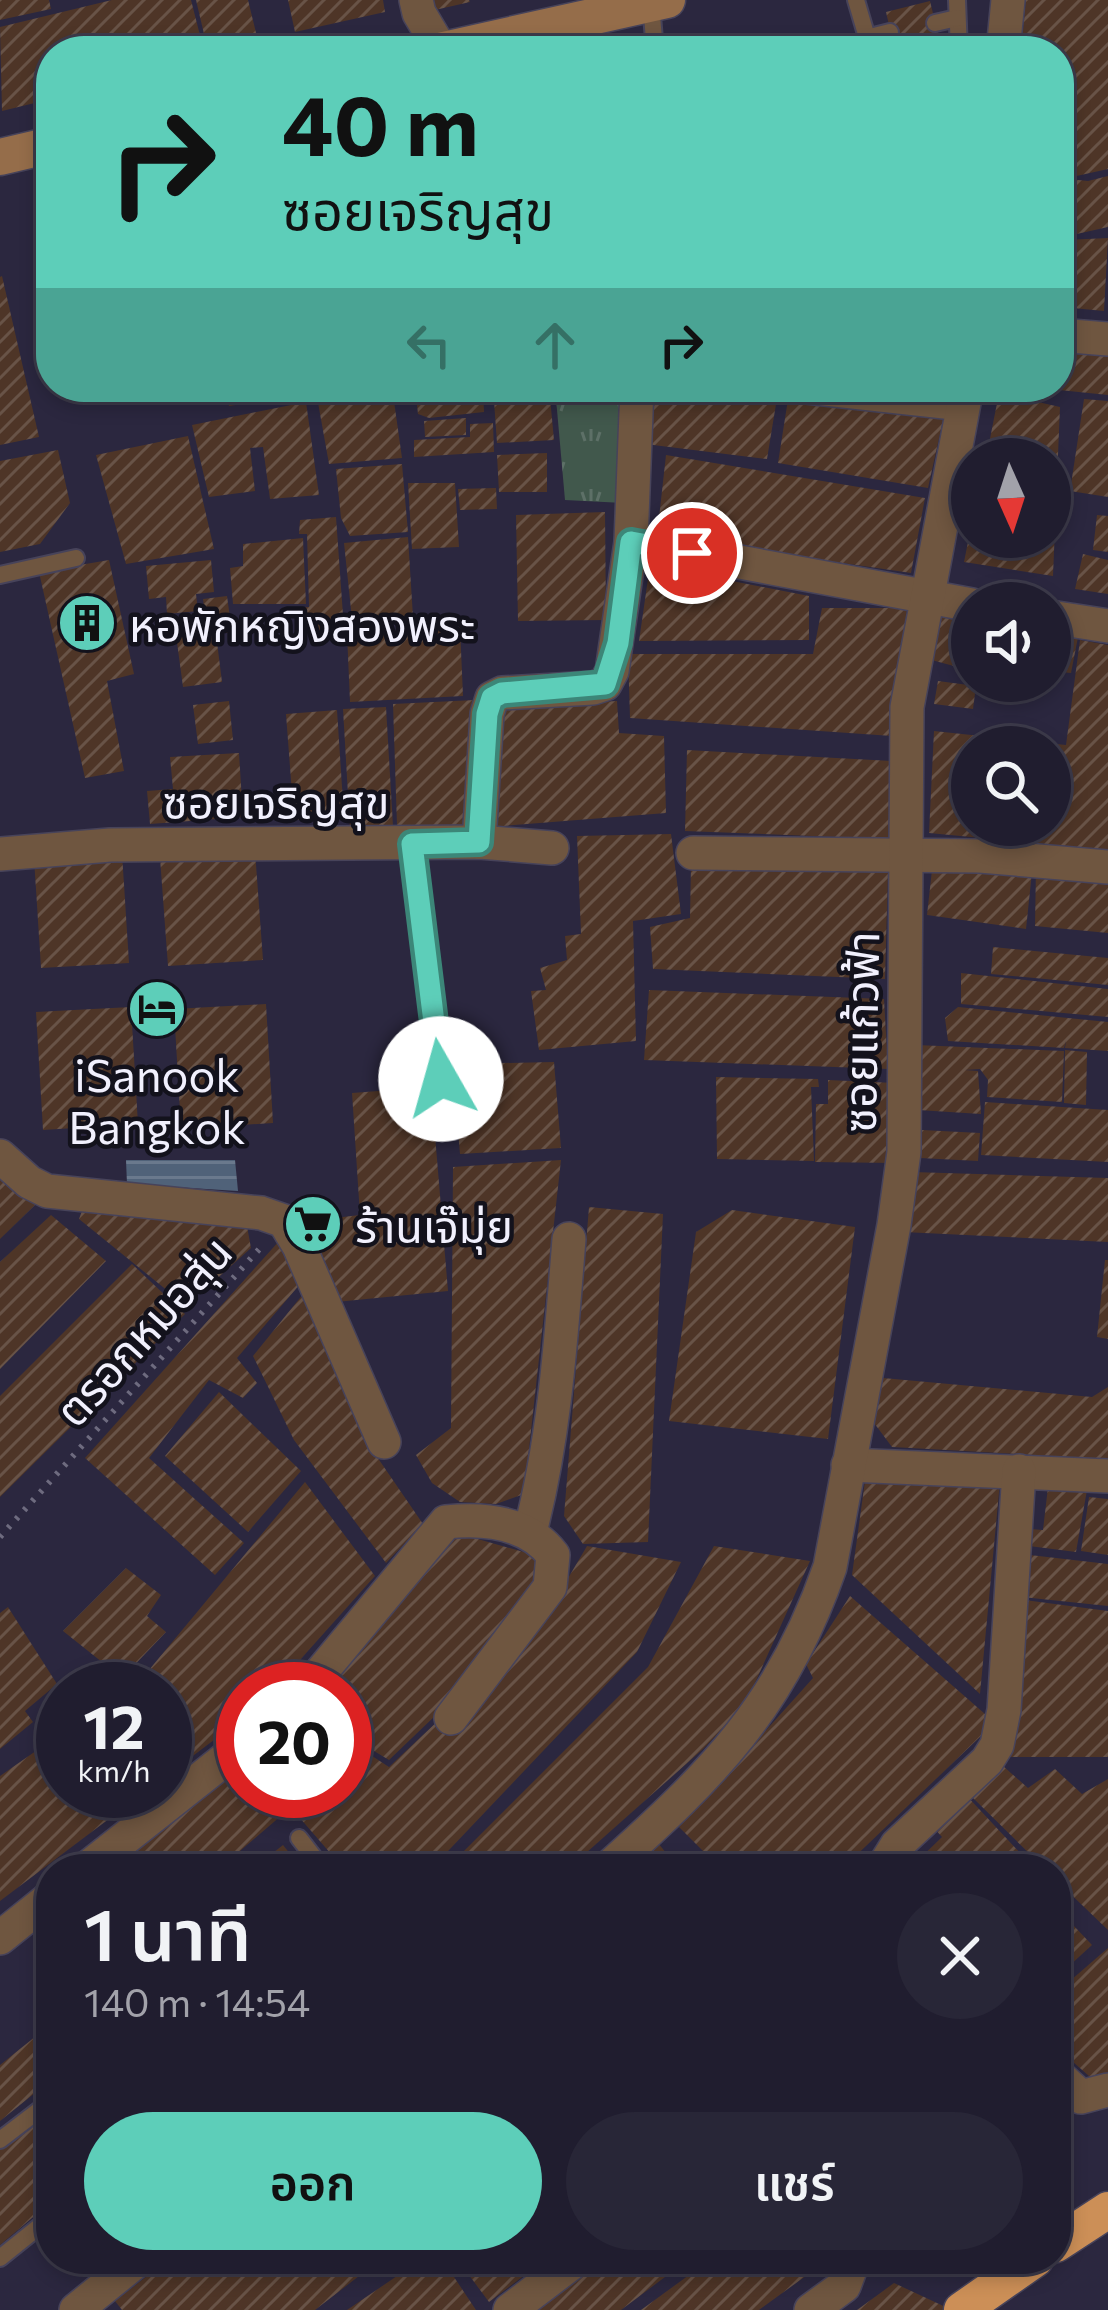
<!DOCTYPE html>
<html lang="th">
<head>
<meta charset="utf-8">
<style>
	:root { --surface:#201d2f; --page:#282637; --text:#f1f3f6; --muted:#a2a2aa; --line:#3d3b4b; --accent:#5dceb9 }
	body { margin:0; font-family:Commissioner,"Noto Sans Thai",sans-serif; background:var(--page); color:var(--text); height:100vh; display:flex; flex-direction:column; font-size:45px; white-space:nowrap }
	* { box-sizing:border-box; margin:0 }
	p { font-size:39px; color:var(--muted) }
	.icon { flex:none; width:66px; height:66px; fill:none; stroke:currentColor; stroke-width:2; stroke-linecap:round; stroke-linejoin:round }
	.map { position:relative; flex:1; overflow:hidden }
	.details { position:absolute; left:36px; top:1854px; width:1035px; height:420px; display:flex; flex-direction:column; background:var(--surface); border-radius:48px; box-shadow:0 6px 18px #0003,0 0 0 3px var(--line) }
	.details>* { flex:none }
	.top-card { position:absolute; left:36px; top:36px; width:1038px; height:366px; border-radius:48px; box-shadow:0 6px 18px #0003,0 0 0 3px var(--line); background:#5dceb9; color:#111; overflow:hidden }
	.needle { width:78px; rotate:177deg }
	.buttons { position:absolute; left:951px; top:438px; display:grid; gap:24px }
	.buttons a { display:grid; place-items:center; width:120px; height:120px; border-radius:50%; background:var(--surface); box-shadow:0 6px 18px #0003,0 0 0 3px var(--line); font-size:60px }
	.speed { position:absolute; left:36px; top:1662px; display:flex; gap:24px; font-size:60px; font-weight:700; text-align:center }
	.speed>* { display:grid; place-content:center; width:156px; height:156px; border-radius:50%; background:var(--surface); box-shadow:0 6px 18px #0003,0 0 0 3px var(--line); line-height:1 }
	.speed small { font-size:30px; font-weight:400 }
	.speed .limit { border:18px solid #d22; background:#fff; color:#111 }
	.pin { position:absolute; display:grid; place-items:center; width:102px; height:102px; color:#fff; margin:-51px; border:6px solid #fff; border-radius:50%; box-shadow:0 3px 12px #0007 }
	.me { position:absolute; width:132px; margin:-66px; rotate:353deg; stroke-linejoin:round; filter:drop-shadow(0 0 9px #0008) }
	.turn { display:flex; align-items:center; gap:42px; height:252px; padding:0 48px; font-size:54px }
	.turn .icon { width:156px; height:156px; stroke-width:2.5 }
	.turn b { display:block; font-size:84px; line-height:102px }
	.lanes { display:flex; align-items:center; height:114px; padding:0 48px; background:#0003; justify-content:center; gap:60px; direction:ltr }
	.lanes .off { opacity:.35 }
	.round { display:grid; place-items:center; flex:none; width:126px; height:126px; border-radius:63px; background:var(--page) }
	.head { display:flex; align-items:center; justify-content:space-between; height:204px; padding:0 48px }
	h1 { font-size:72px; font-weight:600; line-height:90px }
	.cta { display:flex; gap:24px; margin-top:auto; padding:24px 48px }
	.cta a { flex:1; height:138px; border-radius:72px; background:var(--accent); color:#111; font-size:48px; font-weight:600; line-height:138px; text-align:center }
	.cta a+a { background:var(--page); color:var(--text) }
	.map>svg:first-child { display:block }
	.grass { fill:url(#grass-tufts) }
	.water { fill:url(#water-rules) }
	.building { fill:url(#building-hatch); fill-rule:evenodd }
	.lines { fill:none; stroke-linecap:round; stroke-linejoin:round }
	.lane-casing { stroke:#47435a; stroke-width:20 }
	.street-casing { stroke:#47435a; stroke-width:36 }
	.secondary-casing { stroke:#47435a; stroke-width:39 }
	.highway-casing { stroke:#47435a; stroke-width:39 }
	.path { stroke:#6e6b7f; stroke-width:6; stroke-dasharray:3 9; stroke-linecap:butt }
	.lane { stroke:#6f5640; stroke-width:16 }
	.street { stroke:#6f5640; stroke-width:33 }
	.secondary { stroke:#956d4a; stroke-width:36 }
	.highway { stroke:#cc8f57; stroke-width:36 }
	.route-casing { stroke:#3c8678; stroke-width:30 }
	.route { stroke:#5dceb9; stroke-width:21 }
	.labels { text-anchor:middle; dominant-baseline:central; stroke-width:9; stroke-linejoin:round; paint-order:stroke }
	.poi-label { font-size:45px; fill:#f1f0fd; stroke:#13121c; text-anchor:start }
	.street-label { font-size:45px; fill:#f1f0fd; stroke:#13121c }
</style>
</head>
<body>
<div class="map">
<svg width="1108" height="2310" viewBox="0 0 1108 2310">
	<defs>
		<pattern id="grass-tufts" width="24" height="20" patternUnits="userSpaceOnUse" patternTransform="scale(3)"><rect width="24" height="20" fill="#41584c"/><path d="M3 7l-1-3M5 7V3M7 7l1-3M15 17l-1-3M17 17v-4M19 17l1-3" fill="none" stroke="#5d7067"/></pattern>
		<pattern id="water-rules" width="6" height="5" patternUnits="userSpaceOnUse" patternTransform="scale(3)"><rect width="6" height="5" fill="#506279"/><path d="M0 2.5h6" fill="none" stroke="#6a798d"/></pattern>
		<pattern id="building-hatch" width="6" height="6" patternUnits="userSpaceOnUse" patternTransform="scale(3)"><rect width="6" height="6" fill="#4e3527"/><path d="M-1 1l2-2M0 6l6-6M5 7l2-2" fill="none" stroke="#685347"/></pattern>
	</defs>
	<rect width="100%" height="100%" fill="#2b273f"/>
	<!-- grass -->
	<path class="grass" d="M555 387H626L624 503 565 500Z"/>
	<!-- water -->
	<path class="water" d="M126 1160H235L238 1191 127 1184Z"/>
	<!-- building -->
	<g class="building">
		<path d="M0 0H49L51 9 0 20Z"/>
		<path d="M112 0H191L204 51H51V99L2 111 0 27Z"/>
		<path d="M196 0H248L259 45 208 51Z"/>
		<path d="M288 0H383L385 12 295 32Z"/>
		<path d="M433 0H469L470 2 435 10Z"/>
		<path d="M1026 0H1108V169L1072 177 1059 175V51H1021Z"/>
		<path d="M930 1 942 51H895L886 12Z"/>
		<path d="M723 33 726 51H665L663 42Z"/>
		<path d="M643 43 644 51H611V48Z"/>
		<path d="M1108 176V227L1059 238V178L1088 181Z"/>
		<path d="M1108 238 1104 311 1062 307 1066 240Z"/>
		<path d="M2 276 39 437 0 445V277Z"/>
		<path d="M1059 347 1108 350V395L1059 390Z"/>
		<path d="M224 387H332V390L229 406Z"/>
		<path d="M392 387 402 458 329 464 317 397Z"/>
		<path d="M415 387H483L484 412 429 418 418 414Z"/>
		<path d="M493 387H549L554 440 497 443Z"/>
		<path d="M640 387 778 392 767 459 637 443Z"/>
		<path d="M789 393 944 416 928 488 778 463Z"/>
		<path d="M999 393 1060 407 1053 576 964 562 969 537H1050V459H986Z"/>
		<path d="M1084 399 1108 401V497L1070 491Z"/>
		<path d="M306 402 319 495 270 499 263 447 250 448 255 491 209 497 192 425Z"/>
		<path d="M466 418V435L425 437 424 421Z"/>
		<path d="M493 423 494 452 414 457V440L470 437V424Z"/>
		<path d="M188 436 214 549 126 564 96 455Z"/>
		<path d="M58 450 70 503 40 544 0 552V461Z"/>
		<path d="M547 453V492H499L497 455Z"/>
		<path d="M666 455 925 498 911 573 657 536Z"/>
		<path d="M402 464 408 532 350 536 341 518 336 469Z"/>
		<path d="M408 483H455L459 547 412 549Z"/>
		<path d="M496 488 497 509 460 510 458 489Z"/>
		<path d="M605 512 606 620 518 621 516 515Z"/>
		<path d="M1097 515 1108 516V552L1093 550Z"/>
		<path d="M336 517 344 629 297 632V608L309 607 307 534H299L300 520Z"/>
		<path d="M408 537 413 617 352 619 344 543Z"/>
		<path d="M303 538 306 604H233L230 568 243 566V544Z"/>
		<path d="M1083 554 1108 560V594L1075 589Z"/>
		<path d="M109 560 134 674 107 681 124 771 85 778 39 572Z"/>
		<path d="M211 560 214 592 196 594 198 611 167 614 166 597 149 599 146 566Z"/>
		<path d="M650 565 809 596V640L639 641Z"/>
		<path d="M227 596 232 632 216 634 222 682 183 687 176 635 207 631 203 599Z"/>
		<path d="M914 604 972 615V671L906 653Z"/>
		<path d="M822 608H907L892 736 630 718 628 654H813Z"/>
		<path d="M460 627 463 696 350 702 347 633Z"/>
		<path d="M1050 627 1079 632 1071 673 1050 671Z"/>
		<path d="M1080 640 1108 645V850L929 833 934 731 1066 745ZM972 747H1050V825H972Z"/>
		<path d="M938 681 976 686 973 709 934 704Z"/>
		<path d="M475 700 469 826 397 825 393 704Z"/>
		<path d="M229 701 233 740 198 744 193 705Z"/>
		<path d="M617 701 619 733 664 736 666 813 490 827 497 708Z"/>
		<path d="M386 707 393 826 350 829 343 709Z"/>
		<path d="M337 710 344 817 294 820 286 714Z"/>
		<path d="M687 750 892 761 888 839 685 831Z"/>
		<path d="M239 753 243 817 150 824 147 791 173 789 170 757Z"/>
		<path d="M671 834 681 914 633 921 636 1041 539 1050 531 991 546 990 540 968 567 960 565 936 581 934 577 836Z"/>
		<path d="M935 843 1034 853 1026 929 927 915Z"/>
		<path d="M255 851 263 960 168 966 160 858Z"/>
		<path d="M122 853 129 963 41 968 34 858Z"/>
		<path d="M691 865 888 872 885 979 653 969 650 927 690 918Z"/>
		<path d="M1036 868 1108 876V933L1035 926Z"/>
		<path d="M993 947 1108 958V985L991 974Z"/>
		<path d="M961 973 1108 989V1017L961 1004Z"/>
		<path d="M649 990 884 999 888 1069 644 1060Z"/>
		<path d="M266 1004 273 1123 181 1129 174 1009Z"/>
		<path d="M131 1007 138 1124 43 1130 36 1012Z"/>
		<path d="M958 1007 1108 1022V1051L1065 1048 1066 1041 1064 1048 948 1041 945 1018Z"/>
		<path d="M916 1045 1064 1051 1062 1102 987 1097 988 1080 980 1069 965 1070 978 1071 981 1114 918 1110Z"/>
		<path d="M1065 1050 1087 1052 1086 1105 1064 1103Z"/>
		<path d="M554 1062 561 1148 460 1154 452 1064Z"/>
		<path d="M716 1077 818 1079 819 1087H811L814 1161 717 1159Z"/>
		<path d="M828 1080 895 1083V1163L815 1162 816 1104H828Z"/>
		<path d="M431 1087 448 1291 336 1302 308 1221 360 1215 352 1093Z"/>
		<path d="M985 1102 1108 1110V1162L981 1155Z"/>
		<path d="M922 1130 980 1133 978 1161 920 1158Z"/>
		<path d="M561 1160 524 1494 496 1504 460 1502 432 1483 416 1455 451 1428 453 1167Z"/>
		<path d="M0 1171 36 1204 0 1239Z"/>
		<path d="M912 1172 1108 1178V1242L903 1232Z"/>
		<path d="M85 1203 247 1226 251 1248 202 1292 174 1296 79 1219Z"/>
		<path d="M589 1207 663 1214 648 1542 583 1544 564 1516Z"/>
		<path d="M732 1210 855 1227 828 1439 669 1421 696 1232Z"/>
		<path d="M51 1215 106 1261 0 1369V1262Z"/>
		<path d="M280 1240 301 1283 237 1358 257 1383 243 1398 209 1380 149 1458 244 1543 215 1575 85 1458Z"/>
		<path d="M1105 1260H1108V1339L1097 1337Z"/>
		<path d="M132 1264 185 1314 0 1497V1396Z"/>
		<path d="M304 1293 373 1451 423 1524 386 1563 294 1440 253 1356Z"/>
		<path d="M883 1378 1092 1397 1108 1387V1459L892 1447 874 1423Z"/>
		<path d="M219 1392 301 1471 248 1532 165 1456Z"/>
		<path d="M865 1481 1000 1482 980 1694 852 1575Z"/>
		<path d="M305 1482 375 1576 274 1689H243V1718L165 1777V1689H125L144 1676Z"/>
		<path d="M1048 1487 1087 1490 1076 1552 1029 1546 1030 1529 1043 1530Z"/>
		<path d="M1089 1497 1108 1499V1555L1081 1551Z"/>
		<path d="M450 1531 541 1557V1575L436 1715 389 1760 364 1745 345 1761V1689H321Z"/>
		<path d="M587 1546 681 1562 637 1652 431 1869H344L299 1817 326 1791H345V1772L366 1752 389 1767 441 1718 564 1585Z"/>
		<path d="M714 1546 810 1561 745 1705 703 1749 568 1869H446L648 1667Z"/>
		<path d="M1030 1555 1108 1564V1606L1022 1597Z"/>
		<path d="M126 1568 161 1595 147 1616 166 1632 122 1678 63 1631Z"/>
		<path d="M850 1596 985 1714 983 1734 842 1869H721L679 1827 813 1678 806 1664Z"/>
		<path d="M1017 1599 1108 1611V1757H997Z"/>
		<path d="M8 1607 57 1684 25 1711 33 1722 0 1749V1613Z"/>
		<path d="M63 1732V1791H146L0 1901V1776Z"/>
		<path d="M243 1759V1791H310L219 1869H108Z"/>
		<path d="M1003 1766 1028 1788 1055 1769 1082 1794 1108 1779V1930L1056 1880V1869H1045L972 1797Z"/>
		<path d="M966 1795 1035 1869H909L942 1837 933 1827Z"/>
		<path d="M658 1843 679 1869H627Z"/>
		<path d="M283 1845 302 1869H253Z"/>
		<path d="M1056 1907 1092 1945 1056 1978Z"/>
		<path d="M1108 1948V2076L1098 2084 1056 2047V1993Z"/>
		<path d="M51 2024V2080L0 2121V2065Z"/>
		<path d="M51 2104V2202L0 2245V2145Z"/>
		<path d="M169 2259H381L315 2310H122L115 2301Z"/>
		<path d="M422 2259H442L476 2310H347Z"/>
		<path d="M457 2259H546L489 2302Z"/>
		<path d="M589 2259H689L621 2310H524Z"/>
		<path d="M711 2259H822L825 2262 759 2310H641Z"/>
		<path d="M894 2283 952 2310H857Z"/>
	</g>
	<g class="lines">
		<!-- lane casing -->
		<g class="lane-casing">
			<g id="lane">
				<path d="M856 0 871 51"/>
				<path d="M957 0 959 51"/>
				<path d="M651 4 655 51"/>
				<path d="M935 23 957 18"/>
				<path d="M866 38 890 32"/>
				<path d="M0 575 76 558"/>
				<path d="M412 844 441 1079"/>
				<path d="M299 1838 323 1869"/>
				<path d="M0 2140 51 2101"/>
				<path d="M0 2258 51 2217"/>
			</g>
		</g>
		<!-- street casing -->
		<g class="street-casing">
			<g id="street">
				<path d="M416 0 419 13 441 50"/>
				<path d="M1003 51 1008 0"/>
				<path d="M1059 335 1108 339"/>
				<path d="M807 387 963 404"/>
				<path d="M631 542 972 605"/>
				<path d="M1050 617 1108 626"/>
				<path d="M479 842 487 714 492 698 502 693 593 688 605 684 612 671 631 542 637 387"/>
				<path d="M693 853 980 856 1108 867"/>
				<path d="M0 854 110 845 479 842 552 848"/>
				<path d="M0 1156 29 1182 47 1191 261 1213 284 1221 299 1246 384 1442"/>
				<path d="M848 1465 1108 1476"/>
				<path d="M530 1532C555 1436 561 1338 569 1239"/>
				<path d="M307 1689 446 1522C485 1518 528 1522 553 1555L550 1587 451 1718"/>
				<path d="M86 1869 243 1745"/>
				<path d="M607 1869C713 1774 782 1706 830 1567L894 1225 904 1152 907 707 967 387"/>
				<path d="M882 1869 897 1845 987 1761 997 1745 1004 1710 1019 1471"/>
				<path d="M0 1938 51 1897"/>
				<path d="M1056 2074 1081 2097 1108 2090"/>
				<path d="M76 2310 139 2259"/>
				<path d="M510 2310 577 2259"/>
				<path d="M811 2310 844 2286 854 2259"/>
			</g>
		</g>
		<!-- secondary casing -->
		<g class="secondary-casing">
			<g id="secondary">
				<path d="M439 51 667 0"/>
				<path d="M0 157 51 145"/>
			</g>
		</g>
		<!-- highway casing -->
		<g class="highway-casing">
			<g id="highway">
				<path d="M1056 2244 1108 2210"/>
				<path d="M962 2310 1035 2259"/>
			</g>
		</g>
		<!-- path -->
		<path class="path" d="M0 1537 262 1246"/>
		<!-- lane -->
		<use href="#lane" class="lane"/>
		<!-- street -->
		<use href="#street" class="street"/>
		<!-- secondary -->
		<use href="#secondary" class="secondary"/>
		<!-- highway -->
		<use href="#highway" class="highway"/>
	</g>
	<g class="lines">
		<!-- route casing -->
		<g class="route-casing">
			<path id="route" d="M441 1079 412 844 479 842 487 714 492 698 502 693 605 684 618 643 631 542 692 553"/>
		</g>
		<!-- route -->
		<use href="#route" class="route"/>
	</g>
	<!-- icons -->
	<defs>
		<g id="building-disc" transform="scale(3)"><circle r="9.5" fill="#5dceb9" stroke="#13121c"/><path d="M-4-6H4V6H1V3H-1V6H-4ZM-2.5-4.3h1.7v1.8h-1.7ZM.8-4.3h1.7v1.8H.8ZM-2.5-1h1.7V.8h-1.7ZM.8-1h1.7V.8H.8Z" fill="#111"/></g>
		<g id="hotel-disc" transform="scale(3)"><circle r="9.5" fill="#5dceb9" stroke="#13121c"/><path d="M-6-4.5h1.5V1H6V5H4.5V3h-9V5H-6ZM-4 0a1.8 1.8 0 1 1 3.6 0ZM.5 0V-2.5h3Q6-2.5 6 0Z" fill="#111"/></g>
		<g id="supermarket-disc" transform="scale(3)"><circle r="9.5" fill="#5dceb9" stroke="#13121c"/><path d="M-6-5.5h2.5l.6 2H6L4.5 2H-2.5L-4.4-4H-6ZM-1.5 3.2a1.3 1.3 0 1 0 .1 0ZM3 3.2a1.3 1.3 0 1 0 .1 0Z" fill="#111"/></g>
	</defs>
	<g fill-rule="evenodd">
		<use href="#building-disc" x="87" y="623"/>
		<use href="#hotel-disc" x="157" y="1009"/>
		<use href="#supermarket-disc" x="313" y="1224"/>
	</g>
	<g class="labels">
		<!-- poi labels -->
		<g class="poi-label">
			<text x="129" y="623">หอพักหญิงสองพระ</text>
			<text x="157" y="1073" text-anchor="middle">iSanook<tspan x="157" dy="52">Bangkok</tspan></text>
			<text x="355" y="1224">ร้านเจ๊มุ่ย</text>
		</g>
		<!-- street labels -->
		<g class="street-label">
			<text x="276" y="800">ซอยเจริญสุข</text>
			<text transform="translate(859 1032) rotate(-89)">ซอยแก้วฟ้า</text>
			<text transform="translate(142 1330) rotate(-48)">ตรอกหมอสุ่น</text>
		</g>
	</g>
</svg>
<div class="buttons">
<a><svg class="needle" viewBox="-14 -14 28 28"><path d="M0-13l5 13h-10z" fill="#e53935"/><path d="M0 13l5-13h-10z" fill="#a2a2aa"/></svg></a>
<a><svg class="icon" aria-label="sound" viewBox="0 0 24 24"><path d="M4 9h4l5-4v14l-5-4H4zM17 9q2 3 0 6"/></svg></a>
<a><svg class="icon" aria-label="search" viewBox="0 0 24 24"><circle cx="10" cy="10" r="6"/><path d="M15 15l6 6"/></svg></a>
</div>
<div class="speed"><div>12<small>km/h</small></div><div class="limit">20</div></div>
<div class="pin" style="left:692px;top:553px;background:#d93025"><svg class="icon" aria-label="arrive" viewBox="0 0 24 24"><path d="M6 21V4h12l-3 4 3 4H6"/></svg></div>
<svg class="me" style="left:441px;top:1079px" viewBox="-20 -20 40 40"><circle r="19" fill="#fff"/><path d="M0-13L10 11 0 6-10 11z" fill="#5dceb9"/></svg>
<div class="top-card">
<div class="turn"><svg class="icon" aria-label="right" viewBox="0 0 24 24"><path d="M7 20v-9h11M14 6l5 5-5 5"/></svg><div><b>40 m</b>ซอยเจริญสุข</div></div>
<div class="lanes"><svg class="icon off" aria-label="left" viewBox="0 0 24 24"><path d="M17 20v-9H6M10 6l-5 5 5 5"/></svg><svg class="icon off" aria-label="ahead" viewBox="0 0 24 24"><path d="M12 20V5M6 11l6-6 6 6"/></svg><svg class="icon" aria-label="right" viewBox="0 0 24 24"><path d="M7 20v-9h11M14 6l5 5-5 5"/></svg></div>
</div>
<section class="details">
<div class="head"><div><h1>1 นาที</h1><p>140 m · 14:54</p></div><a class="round"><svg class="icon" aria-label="close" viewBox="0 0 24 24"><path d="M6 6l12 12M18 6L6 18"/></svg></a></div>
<div class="cta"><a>ออก</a><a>แชร์</a></div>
</section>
</div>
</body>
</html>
